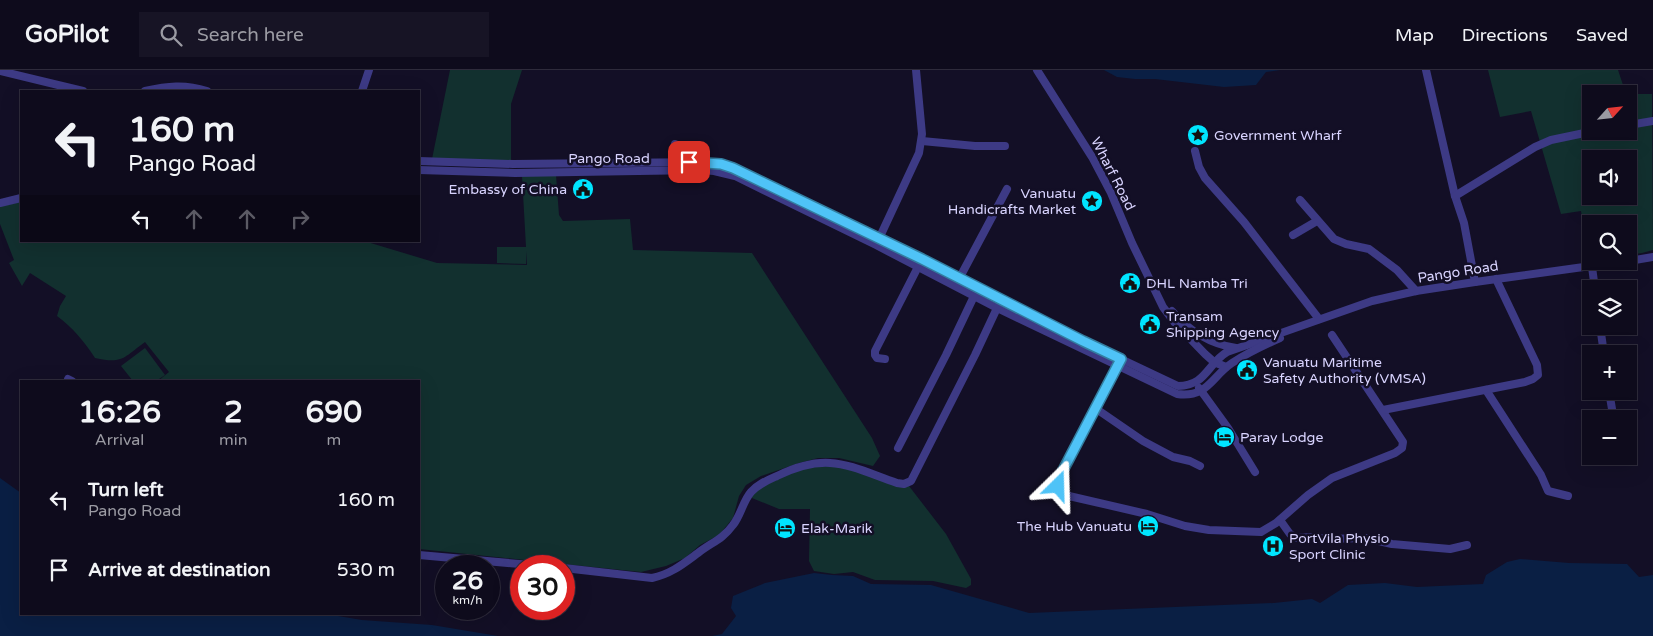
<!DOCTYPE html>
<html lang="en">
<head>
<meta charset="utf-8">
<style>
	:root { --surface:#0e0b1c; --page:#171425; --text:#f1f3f6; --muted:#9b9ba3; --line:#2e2b3b }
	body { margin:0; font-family:"Varela Round",sans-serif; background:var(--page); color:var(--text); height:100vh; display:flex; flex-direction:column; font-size:19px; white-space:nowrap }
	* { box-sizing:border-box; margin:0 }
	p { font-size:16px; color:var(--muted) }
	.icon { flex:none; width:28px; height:28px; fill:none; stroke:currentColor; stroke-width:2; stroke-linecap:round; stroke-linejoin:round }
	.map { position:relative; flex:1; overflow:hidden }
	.side { position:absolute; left:20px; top:310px; width:400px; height:235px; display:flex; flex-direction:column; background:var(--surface); border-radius:0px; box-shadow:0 5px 20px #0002,0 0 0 1px var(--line) }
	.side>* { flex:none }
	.banner { position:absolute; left:20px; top:20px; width:400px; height:152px; border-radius:0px; box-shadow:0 5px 20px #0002,0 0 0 1px var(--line); background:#0e0b1c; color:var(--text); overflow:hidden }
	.needle { width:32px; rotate:63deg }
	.tools { position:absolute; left:1582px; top:15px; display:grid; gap:10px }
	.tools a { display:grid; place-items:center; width:55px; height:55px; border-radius:0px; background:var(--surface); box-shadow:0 5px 20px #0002,0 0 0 1px var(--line); font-size:25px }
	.speed { position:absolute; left:435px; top:485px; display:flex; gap:10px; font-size:25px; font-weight:700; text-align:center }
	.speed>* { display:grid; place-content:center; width:65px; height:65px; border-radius:50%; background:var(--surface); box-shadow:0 5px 20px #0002,0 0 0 1px var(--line); line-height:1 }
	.speed small { font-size:12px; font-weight:400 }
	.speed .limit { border:8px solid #d22; background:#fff; color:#111 }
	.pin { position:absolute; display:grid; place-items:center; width:42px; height:42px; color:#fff; margin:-21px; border-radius:10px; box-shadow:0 2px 8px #0006 }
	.me { position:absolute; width:55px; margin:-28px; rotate:22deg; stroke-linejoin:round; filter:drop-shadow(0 0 4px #0008) }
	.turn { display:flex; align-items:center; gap:18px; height:105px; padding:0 25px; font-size:22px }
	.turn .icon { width:65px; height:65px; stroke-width:2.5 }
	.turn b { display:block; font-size:35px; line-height:42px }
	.lanes { display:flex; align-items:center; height:48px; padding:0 25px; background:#0003; justify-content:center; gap:25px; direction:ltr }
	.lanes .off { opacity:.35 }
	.eta { display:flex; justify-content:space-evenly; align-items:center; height:85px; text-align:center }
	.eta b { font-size:30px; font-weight:700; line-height:35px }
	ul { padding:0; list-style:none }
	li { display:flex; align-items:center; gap:15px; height:70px; padding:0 25px }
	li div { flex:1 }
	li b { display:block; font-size:19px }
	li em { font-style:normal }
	header { display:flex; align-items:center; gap:30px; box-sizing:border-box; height:70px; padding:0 25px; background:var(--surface); border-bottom:1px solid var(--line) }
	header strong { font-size:24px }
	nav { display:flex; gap:28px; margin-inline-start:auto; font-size:18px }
	.search { width:350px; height:45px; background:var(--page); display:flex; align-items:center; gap:12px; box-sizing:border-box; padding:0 18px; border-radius:0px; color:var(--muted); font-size:19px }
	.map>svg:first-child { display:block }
	.green { fill:#12302f; fill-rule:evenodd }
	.water { fill:#0a1f44 }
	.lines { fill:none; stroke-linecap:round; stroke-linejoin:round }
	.minor { stroke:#3d3a85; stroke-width:8 }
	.route-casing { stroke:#337fa1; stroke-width:12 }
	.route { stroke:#4fc3f7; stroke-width:9 }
	.labels { text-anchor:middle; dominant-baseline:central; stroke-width:5; stroke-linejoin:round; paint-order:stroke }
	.poi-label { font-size:14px; fill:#d9d4ff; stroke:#130f26; text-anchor:start }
	.street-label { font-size:14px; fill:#d9d4ff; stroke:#130f26 }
</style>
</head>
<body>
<header>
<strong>GoPilot</strong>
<div class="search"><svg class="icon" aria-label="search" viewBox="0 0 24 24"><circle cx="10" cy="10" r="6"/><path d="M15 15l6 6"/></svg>Search here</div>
<nav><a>Map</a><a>Directions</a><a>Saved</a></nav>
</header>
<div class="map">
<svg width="1653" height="566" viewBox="0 0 1653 566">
	<rect width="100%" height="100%" fill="#130f26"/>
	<!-- green -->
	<g class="green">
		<path d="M450 0H522L511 34V95L431 94Z"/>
		<path d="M1488 0H1618L1626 24H1591V61H1629V24H1652L1653 180 1642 183 1629 185V154H1591V190H1589L1581 141 1561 144 1531 41 1500 47ZM1591 89H1629V126H1591Z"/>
		<path d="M556 105 559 145 563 151 630 149 633 180 752 183 872 368 880 386 873 396 839 388H818L799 393 761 406 746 415 739 426 733 448 719 465 700 475 685 488 666 496 641 502 419 479V311H158L169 302 145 272C123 288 123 294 95 288 84 271 73 258 57 246L60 236 66 226 30 203 22 216 9 193 14 190 0 154V136L21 132V171H364L437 193 527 195 526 181V194L497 193V177H526L522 106Z"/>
		<path d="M145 278 165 305 156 311H133L121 296Z"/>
		<path d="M819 395H837L909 416 946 464 971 509V515L966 518 933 511 875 510 853 502 834 504 814 501 809 491 810 439H779L752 428V422C772 408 796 400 819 395Z"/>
	</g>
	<!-- water -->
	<g class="water">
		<path d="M1104 0H1280L1266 2 1256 15 1224 17 1155 9H1135L1117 7Z"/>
		<path d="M0 408 21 423V544H326L362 550 432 555 498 566H0Z"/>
		<path d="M1520 489 1569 493 1627 494 1639 507 1653 505V566H712L722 564 736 546 731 538 733 526 765 513 814 503 832 505 853 506 871 514 931 515 1029 543 1274 533 1312 529 1320 533 1348 515 1385 513 1417 517 1483 514 1486 505 1507 492Z"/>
	</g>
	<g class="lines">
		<!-- minor -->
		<g class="minor">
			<path d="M1037 0 1092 87 1111 123 1132 173 1163 237 1175 253 1205 284 1214 292 1226 297"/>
			<path d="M1426 0 1455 126 1464 153 1475 212"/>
			<path d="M0 1 83 21"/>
			<path d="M145 21C167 16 185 14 207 21"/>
			<path d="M362 21 369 0"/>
			<path d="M1629 55 1653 51"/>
			<path d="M922 71 975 76H1005"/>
			<path d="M1195 81 1199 97 1205 108 1244 152 1319 249"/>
			<path d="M419 91 513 94 706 92 731 97 922 189 1083 271 1178 316C1206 316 1207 294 1227 282L1372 231 1416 221 1475 212 1627 191"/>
			<path d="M673 96 675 74"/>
			<path d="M419 100 515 103 700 100 714 101 735 106 876 175 997 238 1177 324C1208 328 1211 307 1232 293 1247 283 1264 275 1280 268"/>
			<path d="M1455 126 1535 77 1551 70 1594 61"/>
			<path d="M1300 130 1334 169 1346 174 1369 179 1397 200 1416 221"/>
			<path d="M0 133 21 128"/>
			<path d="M1293 165 1317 151"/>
			<path d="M877 173 919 83 922 64 916 0"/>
			<path d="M1629 191 1653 187"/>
			<path d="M1592 197 1595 219"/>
			<path d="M959 209 1007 119"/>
			<path d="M1172 241C1189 261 1210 274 1236 278"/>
			<path d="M1600 256 1604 284"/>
			<path d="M885 289 877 288 875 285V281L920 193"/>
			<path d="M1119 292 1059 408C1056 417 1061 423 1069 426L1147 444 1185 456 1209 460 1261 462 1276 453 1308 425 1332 408 1395 383 1402 378 1403 372 1332 265"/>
			<path d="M68 309 72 311"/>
			<path d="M1199 318 1228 358 1255 402"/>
			<path d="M1486 320 1541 405 1548 421 1568 426"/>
			<path d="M1609 321 1613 345"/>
			<path d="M1095 338 1143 371 1173 387 1190 391 1200 396"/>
			<path d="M1383 340 1525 312 1533 309 1538 305 1537 295 1496 209"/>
			<path d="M898 378 946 285 976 222"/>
			<path d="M1280 450 1290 464 1297 468 1312 467 1327 469 1365 468 1392 474 1450 479 1467 475"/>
			<path d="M419 485 542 496"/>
			<path d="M564 498 652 508C671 504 683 494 698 483 712 472 722 470 733 455 741 445 743 431 751 422 758 414 768 410 777 406 828 381 848 396 897 413L904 414 911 411 975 285 998 236"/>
		</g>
	</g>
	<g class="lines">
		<!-- route casing -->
		<g class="route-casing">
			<path id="route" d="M689 92 721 94 733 98 922 189 1083 271 1121 289 1059 408 1058 416"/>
		</g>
		<!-- route -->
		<use href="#route" class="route"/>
	</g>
	<!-- icons -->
	<defs>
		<g id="sight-disc" transform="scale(1.125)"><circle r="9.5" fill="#00e5ff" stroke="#130f26"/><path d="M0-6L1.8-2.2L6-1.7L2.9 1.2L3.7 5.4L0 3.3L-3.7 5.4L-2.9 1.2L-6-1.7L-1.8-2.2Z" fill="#111"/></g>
		<g id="civic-disc" transform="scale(1.125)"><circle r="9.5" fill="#00e5ff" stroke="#130f26"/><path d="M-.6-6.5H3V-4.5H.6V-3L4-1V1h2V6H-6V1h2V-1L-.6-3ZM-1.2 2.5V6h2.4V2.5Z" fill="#111"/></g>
		<g id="hotel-disc" transform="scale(1.125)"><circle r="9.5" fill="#00e5ff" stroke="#130f26"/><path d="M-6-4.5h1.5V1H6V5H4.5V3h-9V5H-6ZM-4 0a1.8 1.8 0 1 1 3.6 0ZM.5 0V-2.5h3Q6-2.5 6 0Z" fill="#111"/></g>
		<g id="hospital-disc" transform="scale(1.125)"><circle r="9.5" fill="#00e5ff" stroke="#130f26"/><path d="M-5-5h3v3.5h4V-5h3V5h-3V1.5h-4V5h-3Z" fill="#111"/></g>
	</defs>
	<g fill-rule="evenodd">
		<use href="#sight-disc" x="1198" y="65"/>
		<use href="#civic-disc" x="583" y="119"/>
		<use href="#sight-disc" x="1092" y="131"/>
		<use href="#civic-disc" x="1130" y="213"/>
		<use href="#civic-disc" x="1150" y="254"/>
		<use href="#civic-disc" x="1247" y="300"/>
		<use href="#hotel-disc" x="1224" y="367"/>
		<use href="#hotel-disc" x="1148" y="456"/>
		<use href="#hotel-disc" x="785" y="458"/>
		<use href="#hospital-disc" x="1273" y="476"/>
	</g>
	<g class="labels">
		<!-- poi labels -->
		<g class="poi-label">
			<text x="1214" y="65">Government Wharf</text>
			<text x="567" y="119" text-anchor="end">Embassy of China</text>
			<text x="1076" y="123" text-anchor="end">Vanuatu<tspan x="1076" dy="16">Handicrafts Market</tspan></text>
			<text x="1146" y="213">DHL Namba Tri</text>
			<text x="1166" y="246">Transam<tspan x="1166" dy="16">Shipping Agency</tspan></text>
			<text x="1263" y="292">Vanuatu Maritime<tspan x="1263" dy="16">Safety Authority (VMSA)</tspan></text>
			<text x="1240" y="367">Paray Lodge</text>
			<text x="1132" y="456" text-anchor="end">The Hub Vanuatu</text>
			<text x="801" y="458">Elak-Marik</text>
			<text x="1289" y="468">PortVila Physio<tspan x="1289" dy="16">Sport Clinic</tspan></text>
		</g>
		<!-- street labels -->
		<g class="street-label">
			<text x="609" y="88">Pango Road</text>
			<text transform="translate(1113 104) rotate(63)">Wharf Road</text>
			<text transform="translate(1458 202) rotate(-9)">Pango Road</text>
		</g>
	</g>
</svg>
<div class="tools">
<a><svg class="needle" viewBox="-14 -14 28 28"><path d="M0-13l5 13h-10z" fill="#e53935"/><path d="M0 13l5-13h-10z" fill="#9b9ba3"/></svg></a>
<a><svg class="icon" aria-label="sound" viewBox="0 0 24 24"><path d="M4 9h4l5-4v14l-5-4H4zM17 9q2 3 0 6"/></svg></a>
<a><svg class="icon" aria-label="search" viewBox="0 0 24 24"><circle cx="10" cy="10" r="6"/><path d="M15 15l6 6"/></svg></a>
<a><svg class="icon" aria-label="layers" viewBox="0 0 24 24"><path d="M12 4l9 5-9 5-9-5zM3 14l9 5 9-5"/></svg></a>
<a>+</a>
<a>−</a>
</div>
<div class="speed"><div>26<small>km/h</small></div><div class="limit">30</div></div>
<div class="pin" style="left:689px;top:92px;background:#d93025"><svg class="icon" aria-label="arrive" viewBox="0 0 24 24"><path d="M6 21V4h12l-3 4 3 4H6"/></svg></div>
<svg class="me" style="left:1058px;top:416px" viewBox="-20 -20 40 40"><path d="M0-17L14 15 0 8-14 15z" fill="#4fc3f7" stroke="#fff" stroke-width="4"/></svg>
<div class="banner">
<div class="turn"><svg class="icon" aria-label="left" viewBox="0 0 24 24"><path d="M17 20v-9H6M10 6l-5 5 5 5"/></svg><div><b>160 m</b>Pango Road</div></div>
<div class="lanes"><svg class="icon" aria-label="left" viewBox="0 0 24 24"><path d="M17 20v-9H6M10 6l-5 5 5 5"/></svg><svg class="icon off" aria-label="ahead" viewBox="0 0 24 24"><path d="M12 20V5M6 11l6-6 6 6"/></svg><svg class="icon off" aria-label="ahead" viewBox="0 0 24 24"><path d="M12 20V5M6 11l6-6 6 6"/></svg><svg class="icon off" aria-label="right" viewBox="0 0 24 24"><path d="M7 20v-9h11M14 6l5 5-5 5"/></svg></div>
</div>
<section class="side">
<div class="eta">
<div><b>16:26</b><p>Arrival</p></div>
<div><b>2</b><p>min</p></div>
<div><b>690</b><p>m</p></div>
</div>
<ul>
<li><svg class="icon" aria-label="left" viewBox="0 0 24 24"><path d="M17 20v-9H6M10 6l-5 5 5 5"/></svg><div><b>Turn left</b><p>Pango Road</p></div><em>160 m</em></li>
<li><svg class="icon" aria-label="arrive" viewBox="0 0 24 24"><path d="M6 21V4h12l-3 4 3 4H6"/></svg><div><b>Arrive at destination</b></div><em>530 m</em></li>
</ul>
</section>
</div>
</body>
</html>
